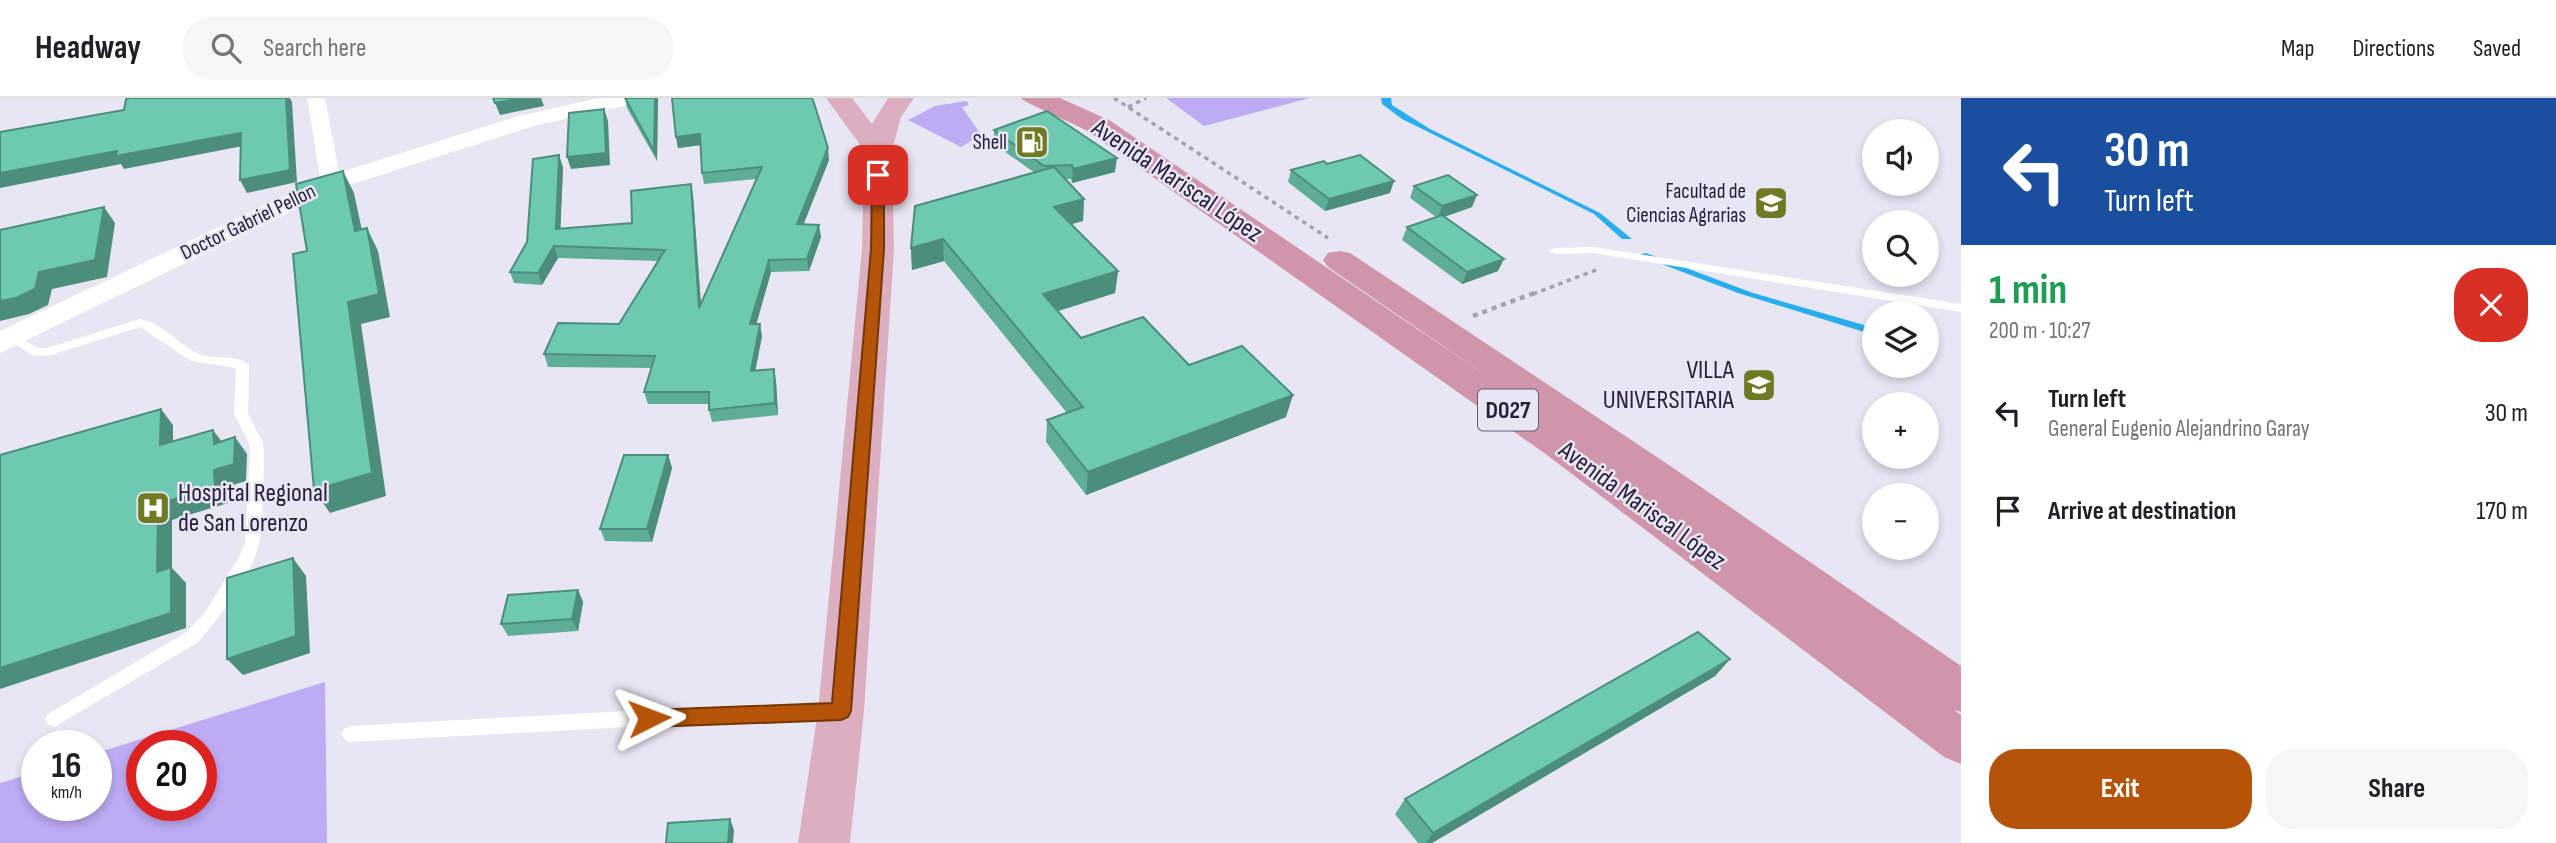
<!DOCTYPE html>
<html lang="en">
<head>
<meta charset="utf-8">
<style>
	:root { --surface:#fff; --page:#f6f6f6; --text:#202124; --muted:#757577; --line:#e0e0e0; --accent:#b45309 }
	body { margin:0; font-family:"Sofia Sans Condensed",sans-serif; background:var(--page); color:var(--text); height:100vh; display:flex; flex-direction:column; font-size:26px; white-space:nowrap }
	* { box-sizing:border-box; margin:0 }
	p { font-size:23px; color:var(--muted) }
	.icon { flex:none; width:38px; height:38px; fill:none; stroke:currentColor; stroke-width:2; stroke-linecap:round; stroke-linejoin:round }
	.map { position:relative; flex:1; overflow:hidden }
	.panel { display:flex; flex-direction:column; background:var(--surface); width:595px }
	.panel>* { flex:none }
	.banner { background:#1a4fa0; color:#fff; overflow:hidden }
	.fabs { position:absolute; left:1862px; top:21px; display:grid; gap:14px }
	.fabs a { display:grid; place-items:center; width:77px; height:77px; border-radius:50%; background:var(--surface); box-shadow:0 4px 10px #0003; font-size:35px }
	.speed { position:absolute; left:21px; top:632px; display:flex; gap:14px; font-size:35px; font-weight:700; text-align:center }
	.speed>* { display:grid; place-content:center; width:91px; height:91px; border-radius:50%; background:var(--surface); box-shadow:0 4px 10px #0003; line-height:1 }
	.speed small { font-size:18px; font-weight:400 }
	.speed .limit { border:10px solid #d22; background:#fff; color:#111 }
	.pin { position:absolute; display:grid; place-items:center; width:60px; height:60px; color:#fff; margin:-30px; border-radius:14px; box-shadow:0 4px 10px #0006 }
	.me { position:absolute; width:77px; margin:-38px; rotate:87deg; stroke-linejoin:round; filter:drop-shadow(0 0 5px #0008) }
	.turn { display:flex; align-items:center; gap:24px; height:147px; padding:0 28px; font-size:32px }
	.turn .icon { width:91px; height:91px; stroke-width:2.5 }
	.turn b { display:block; font-size:49px; line-height:60px }
	.round { display:grid; place-items:center; flex:none; width:74px; height:74px; border-radius:28px; background:var(--page) }
	.head { display:flex; align-items:center; justify-content:space-between; height:119px; padding:0 28px }
	h1 { font-size:42px; font-weight:700; line-height:52px; color:#1e9e55 }
	.cta { display:flex; gap:14px; margin-top:auto; padding:14px 28px }
	.cta a { flex:1; height:80px; border-radius:28px; background:var(--accent); color:#fff; font-size:28px; font-weight:700; line-height:80px; text-align:center }
	.cta a+a { background:var(--page); color:var(--text) }
	ul { padding:0; list-style:none }
	li { display:flex; align-items:center; gap:21px; height:98px; padding:0 28px }
	li div { flex:1 }
	li b { display:block; font-size:26px }
	li em { font-style:normal }
	header { display:flex; align-items:center; gap:42px; box-sizing:border-box; height:98px; padding:0 35px; background:var(--surface); border-bottom:2px solid var(--line) }
	header strong { font-size:33px }
	nav { display:flex; gap:38px; margin-inline-start:auto; font-size:24px }
	.search { width:490px; height:63px; background:var(--page); display:flex; align-items:center; gap:18px; box-sizing:border-box; padding:0 24px; border-radius:28px; color:var(--muted); font-size:26px }
	main { display:flex; flex:1; min-height:0 }
	.map>svg:first-child { display:block }
	.green { fill:#beabf4; fill-rule:evenodd }
	.water { fill:#28aeee }
	.lines { fill:none; stroke-linecap:round; stroke-linejoin:round }
	.path-far1 { stroke:#a4a0b2; stroke-width:3.5; stroke-dasharray:4.5 4.5; stroke-linecap:butt }
	.path { stroke:#a4a0b2; stroke-width:4.5; stroke-dasharray:5 5; stroke-linecap:butt }
	.service { fill:#fff; fill-rule:evenodd }
	.minor { fill:#fff; fill-rule:evenodd }
	.tertiary { fill:#fff; fill-rule:evenodd }
	.primary { fill:#dcafc0; fill-rule:evenodd }
	.trunk { fill:#d094ab; fill-rule:evenodd }
	.wall { fill:#5ead99 }
	.shaded-wall { fill:#4c8d7d }
	.building { fill:#6dc9b2; stroke:#4c8d7d; stroke-width:2 }
	.route { fill:#b45309; stroke:#753606; stroke-width:2 }
	.labels { text-anchor:middle; dominant-baseline:central; stroke-width:5; stroke-linejoin:round; paint-order:stroke }
	.far-poi-label { font-size:21px; fill:#28203a; stroke:#e9e6f4; text-anchor:end }
	.far-street-label { font-size:21px; fill:#28203a; stroke:#e9e6f4 }
	.shield { fill:#e9e6f4; stroke:#625b72; stroke-width:2 }
	.shield-label { font-size:24px; font-weight:bold; fill:#28203a }
	.street-label { font-size:26px; fill:#28203a; stroke:#e9e6f4 }
	.poi-label { font-size:26px; fill:#28203a; stroke:#e9e6f4; text-anchor:end }
</style>
</head>
<body>
<header>
<strong>Headway</strong>
<div class="search"><svg class="icon" aria-label="search" viewBox="0 0 24 24"><circle cx="10" cy="10" r="6"/><path d="M15 15l6 6"/></svg>Search here</div>
<nav><a>Map</a><a>Directions</a><a>Saved</a></nav>
</header>
<main>
<div class="map">
<svg width="1961" height="745" viewBox="0 0 1961 745">
	<rect width="100%" height="100%" fill="#e9e6f4"/>
	<!-- green -->
	<g class="green">
		<path d="M1166 0H1310L1204 28Z"/>
		<path d="M967 3 969 7 962 9 981 37 961 49 908 22 935 8Z"/>
		<path d="M325 584 327 745H0V685L37 674V707H96V655ZM142 648H201V707H142Z"/>
	</g>
	<!-- water -->
	<g class="water">
		<path d="M1381 0H1391L1392 7 1430 31 1600 115 1632 141H1622L1594 116 1402 21 1382 6Z"/>
		<path d="M1646 155 1753 195 1864 227 1874 231V237L1738 195 1638 157Z"/>
	</g>
	<g class="lines">
		<!-- path-far1 -->
		<g class="path-far1">
			<path d="M1114 0 1328 140"/>
			<path d="M1128 9 1146 0"/>
			<path d="M1533 196 1596 172"/>
		</g>
		<!-- path -->
		<path class="path" d="M1473 218 1537 194"/>
		<!-- service -->
		<g class="service">
			<path d="M1593 149 1961 206V214L1593 155 1555 156 1549 153 1555 150Z"/>
			<path d="M140 221C162 225 177 245 197 255 212 263 237 255 249 267L248 316 263 345 264 358C263 384 264 420 259 445 254 474 217 524 197 545L54 629 48 626 45 621 48 616 185 535 204 516 238 461 245 445 250 358 249 345 234 316 236 270 191 263 140 229 48 258 32 257 6 240 12 236 38 250H47Z"/>
			<path d="M836 605 842 608 844 613 842 618 836 621 758 622 350 644 344 641 341 636 344 631 350 628 758 606Z"/>
		</g>
		<!-- minor -->
		<path class="minor" d="M307 0H325L341 85 338 89 331 91 321 85Z"/>
		<!-- tertiary -->
		<path class="tertiary" d="M599 0H640L637 5 533 28 340 90 0 255V233L322 80 519 18Z"/>
		<!-- primary -->
		<path class="primary" d="M826 0H852L872 26 888 0H914L901 19 892 52 894 151 864 613 850 745H798L818 613 862 151 864 52Z"/>
		<!-- trunk -->
		<path class="trunk" d="M1021 0H1060L1109 22 1500 287 1328 169 1323 162 1328 155 1339 153 1350 155 1666 365 1961 568V614L1954 612 1961 617V666L1944 659 1547 357 1089 34C1078 27 1024 5 1021 0Z"/>
	</g>
	<!-- wall -->
	<g class="wall">
		<path d="M625 0H658L657 63 627 10Z"/>
		<path d="M994 32 1115 74 1072 85 1071 81H1065L1084 101 1083 123 1071 126 1118 173 1115 195 1058 213 1081 240 1189 267 1286 319 1086 397 1046 344 1047 322 1067 315 944 163 912 172 911 150 1035 75 994 46Z"/>
		<path d="M676 39 829 62 803 126 821 139 809 173 771 174 756 226 762 238 755 273 776 283 778 317 712 324 709 312V306H648L644 294 652 270 548 269 544 256 619 226 658 163 558 160 542 187 514 185 510 174 527 144 563 69 560 131 632 125 693 97 701 206 756 81 704 86 702 75 700 47 678 50Z"/>
		<path d="M1327 66 1390 95 1325 113 1288 84 1291 72Z"/>
		<path d="M1414 88 1472 109 1444 119 1498 173 1462 186 1402 142 1407 129 1436 119 1410 100Z"/>
		<path d="M668 357 672 370 652 444 605 443 600 431Z"/>
		<path d="M578 492 583 504 578 533 508 538 501 526Z"/>
		<path d="M1730 561 1715 578 1432 745H1418L1395 716 1405 701Z"/>
	</g>
	<!-- shaded-wall -->
	<g class="shaded-wall">
		<path d="M286 0H290L292 4 297 84 247 95 240 82Z"/>
		<path d="M521 0H541L544 8 500 17 495 5Z"/>
		<path d="M655 0H658L657 63 654 53Z"/>
		<path d="M604 11 608 23 610 67 571 71 567 59Z"/>
		<path d="M241 35 248 47 124 71 121 66 0 90V75L117 53Z"/>
		<path d="M700 36 702 47 678 50 676 39Z"/>
		<path d="M828 50 829 62 799 138 797 126Z"/>
		<path d="M559 57 563 69 560 143 556 131Z"/>
		<path d="M1117 60 1115 74 1072 85 1073 71Z"/>
		<path d="M343 73 354 95 367 156 355 133Z"/>
		<path d="M1394 83 1390 95 1325 113 1329 101Z"/>
		<path d="M691 86 693 97 702 222 699 210Z"/>
		<path d="M1477 97 1472 109 1438 121 1442 108Z"/>
		<path d="M1084 101 1083 123 1053 131 1054 109Z"/>
		<path d="M104 109 115 125 107 179 52 191 48 207 29 216 0 223V203Z"/>
		<path d="M819 127 821 139 809 173 807 161Z"/>
		<path d="M367 130 378 153 390 219 361 226 386 398 330 415 314 392 348 204Z"/>
		<path d="M943 141 944 163 912 172 911 150Z"/>
		<path d="M554 148 558 160 542 187 538 175Z"/>
		<path d="M1504 161 1498 173 1462 186 1467 174Z"/>
		<path d="M769 162 771 174 753 238 750 226Z"/>
		<path d="M1118 173 1115 195 1042 218 1043 196Z"/>
		<path d="M760 226 762 238 753 285 751 273Z"/>
		<path d="M774 271 776 283 778 317 775 305Z"/>
		<path d="M1293 297 1286 319 1086 397 1088 374Z"/>
		<path d="M161 311 173 327V363L160 347Z"/>
		<path d="M213 332 225 348 214 346Z"/>
		<path d="M235 339 247 356 246 383 227 389 228 405 172 422V470L186 485V530L0 591V570L157 474 158 406 214 372Z"/>
		<path d="M668 357 672 370 652 444 647 431Z"/>
		<path d="M293 460 306 478 310 555 243 577 227 561Z"/>
		<path d="M578 492 583 504 578 533 572 521Z"/>
		<path d="M1730 561 1715 578 1432 745H1426L1433 735Z"/>
		<path d="M730 721 734 732 733 745H728Z"/>
	</g>
	<!-- building -->
	<g class="building">
		<path d="M130 0H286L290 72 240 82 241 35 116 58 117 53 0 75V34L124 12 126 1Z"/>
		<path d="M493 0H521L495 5Z"/>
		<path d="M625 0H655L654 53Z"/>
		<path d="M672 0H812L814 5 828 50 797 126 819 127 807 161 769 162 750 226H760L751 273 774 271 775 305 709 312V294H644L655 258 544 256 558 225 619 226 665 152 554 148 538 175 510 174 527 144 533 61 559 57 556 131 632 125 631 93 691 86 699 210 762 69 702 75 700 36 676 39Z"/>
		<path d="M604 11 606 55 567 59 569 15Z"/>
		<path d="M1047 13 1117 60 1073 71 1072 67 1044 68 994 32Z"/>
		<path d="M1360 57 1394 83 1329 101 1291 72 1324 63 1327 66Z"/>
		<path d="M1054 69 1084 101 1054 109 1118 173 1043 196 1081 240 1143 219 1189 267 1242 248 1293 297 1088 374 1047 322 1083 309 943 141 911 150 915 108Z"/>
		<path d="M343 73 355 133 367 130 379 196 348 204 372 375 314 392 293 156 307 153 296 86Z"/>
		<path d="M1448 77 1477 97 1442 108 1414 88Z"/>
		<path d="M104 109 95 162 39 174 35 191 16 200 0 203V132Z"/>
		<path d="M1442 117 1504 161 1467 174 1407 129Z"/>
		<path d="M161 311 160 347 213 332 214 346 235 339 234 366 214 372 215 389 158 406 157 474 171 469V515L0 570V357Z"/>
		<path d="M624 357H668L647 431H600Z"/>
		<path d="M293 460 296 538 227 561V480Z"/>
		<path d="M578 492 572 521 501 526 508 497Z"/>
		<path d="M1698 534 1730 561 1433 735 1405 701Z"/>
		<path d="M730 721 728 745H666L668 725Z"/>
	</g>
	<!-- route -->
	<path class="route" d="M878 74 884 77V151L851 613 848 619 841 622 649 629 642 626 639 620 642 614 649 612 832 605 871 151 872 77Z"/>
	<!-- icons -->
	<defs>
		<g id="fuel-square" transform="scale(1.75)"><rect x="-9" y="-9" width="18" height="18" rx="4" fill="#707a25" stroke="#e9e6f4"/><path d="M-5.5-6h7V0h2V4h1.3V-2.5L3-4.5l.8-.8L6-3V5H2.5V1h-1V6h-7ZM-4.2-4.7v3.2H.2V-4.7Z" fill="#fff"/></g>
		<g id="university-square" transform="scale(1.75)"><rect x="-9" y="-9" width="18" height="18" rx="4" fill="#707a25" stroke="#e9e6f4"/><path d="M0-5L7-2L0 1L-7-2ZM-4 1L0 2.5L4 1V4Q0 6-4 4Z" fill="#fff"/></g>
		<g id="hospital-square" transform="scale(1.75)"><rect x="-9" y="-9" width="18" height="18" rx="4" fill="#707a25" stroke="#e9e6f4"/><path d="M-5-5h3v3.5h4V-5h3V5h-3V1.5h-4V5h-3Z" fill="#fff"/></g>
	</defs>
	<g fill-rule="evenodd">
		<use href="#fuel-square" x="1032" y="44"/>
		<use href="#university-square" x="1771" y="105"/>
		<use href="#university-square" x="1759" y="287"/>
		<use href="#hospital-square" x="153" y="410"/>
	</g>
	<g class="labels">
		<!-- far-poi labels -->
		<g class="far-poi-label">
			<text x="1007" y="44">Shell</text>
			<text x="1746" y="93">Facultad de<tspan x="1746" dy="24">Ciencias Agrarias</tspan></text>
		</g>
		<!-- far-street labels -->
		<g class="far-street-label">
			<text transform="translate(248 124) rotate(-26)">Doctor Gabriel Pellon</text>
		</g>
		<!-- shield labels -->
		<rect class="shield" x="1478" y="291.5" width="60" height="41" rx="5"/>
		<g class="shield-label">
			<text x="1508" y="312">D027</text>
		</g>
		<!-- street labels -->
		<g class="street-label">
			<text transform="translate(1177 83) rotate(34)">Avenida Mariscal López</text>
			<text transform="translate(1642 408) rotate(36)">Avenida Mariscal López</text>
		</g>
		<!-- poi labels -->
		<g class="poi-label">
			<text x="1734" y="272">VILLA<tspan x="1734" dy="30">UNIVERSITARIA</tspan></text>
			<text x="178" y="395" text-anchor="start">Hospital Regional<tspan x="178" dy="30">de San Lorenzo</tspan></text>
		</g>
	</g>
</svg>
<div class="fabs">
<a><svg class="icon" aria-label="sound" viewBox="0 0 24 24"><path d="M4 9h4l5-4v14l-5-4H4zM17 9q2 3 0 6"/></svg></a>
<a><svg class="icon" aria-label="search" viewBox="0 0 24 24"><circle cx="10" cy="10" r="6"/><path d="M15 15l6 6"/></svg></a>
<a><svg class="icon" aria-label="layers" viewBox="0 0 24 24"><path d="M12 4l9 5-9 5-9-5zM3 14l9 5 9-5"/></svg></a>
<a>+</a>
<a>−</a>
</div>
<div class="speed"><div>16<small>km/h</small></div><div class="limit">20</div></div>
<div class="pin" style="left:878px;top:77px;background:#d93025"><svg class="icon" aria-label="arrive" viewBox="0 0 24 24"><path d="M6 21V4h12l-3 4 3 4H6"/></svg></div>
<svg class="me" style="left:649px;top:620px" viewBox="-20 -20 40 40"><path d="M0-17L14 15 0 8-14 15z" fill="#b45309" stroke="#fff" stroke-width="4"/></svg>
</div>
<section class="panel">
<div class="banner">
<div class="turn"><svg class="icon" aria-label="left" viewBox="0 0 24 24"><path d="M17 20v-9H6M10 6l-5 5 5 5"/></svg><div><b>30 m</b>Turn left</div></div>
</div>
<div class="head"><div><h1>1 min</h1><p>200 m · 10:27</p></div><a class="round" style="background:#d93025;color:#fff"><svg class="icon" aria-label="close" viewBox="0 0 24 24"><path d="M6 6l12 12M18 6L6 18"/></svg></a></div>
<ul>
<li><svg class="icon" aria-label="left" viewBox="0 0 24 24"><path d="M17 20v-9H6M10 6l-5 5 5 5"/></svg><div><b>Turn left</b><p>General Eugenio Alejandrino Garay</p></div><em>30 m</em></li>
<li><svg class="icon" aria-label="arrive" viewBox="0 0 24 24"><path d="M6 21V4h12l-3 4 3 4H6"/></svg><div><b>Arrive at destination</b></div><em>170 m</em></li>
</ul>
<div class="cta"><a>Exit</a><a>Share</a></div>
</section>
</main>
</body>
</html>
